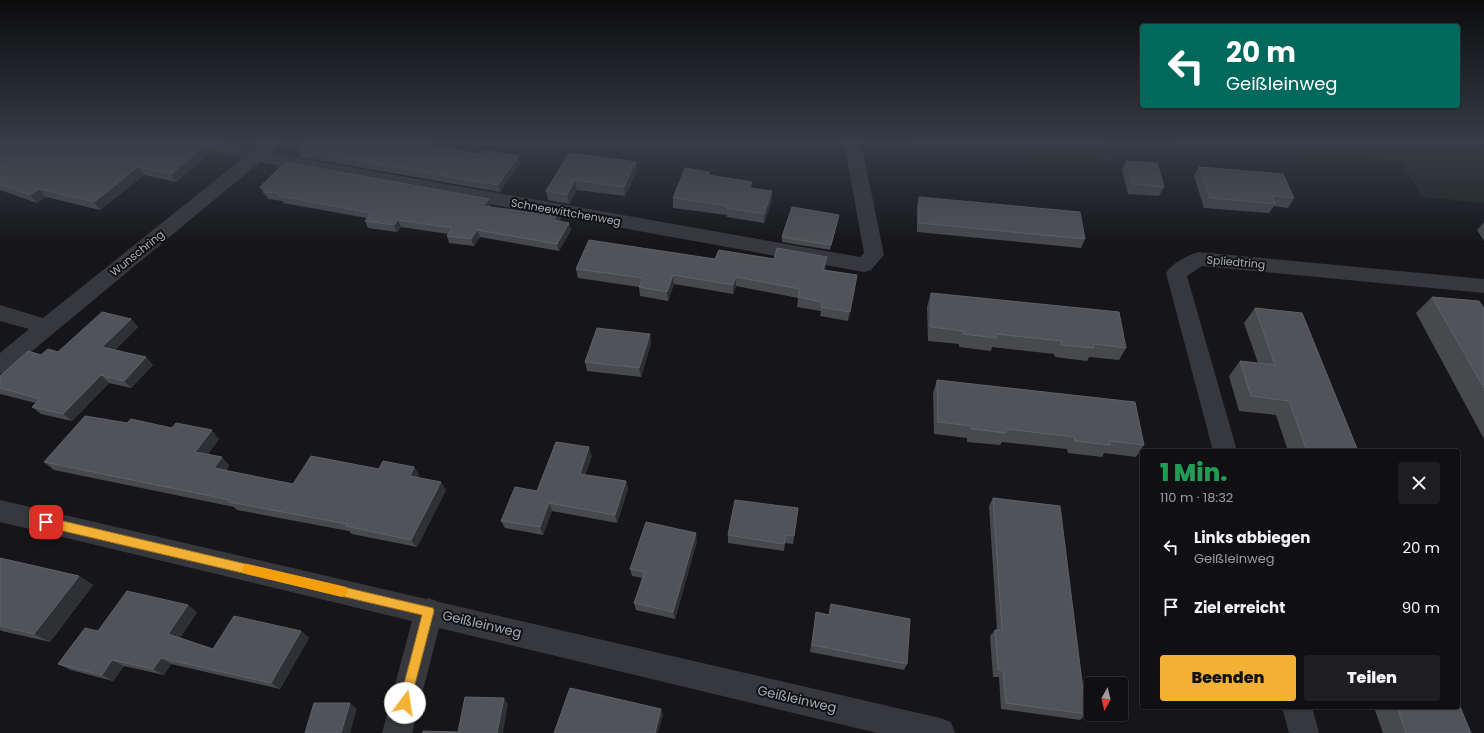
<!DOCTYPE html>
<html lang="de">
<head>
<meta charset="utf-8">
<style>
	:root { --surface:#101012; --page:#1e1e20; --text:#f1f3f6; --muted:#9c9d9f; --line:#303032; --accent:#f2b134 }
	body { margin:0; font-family:Poppins,sans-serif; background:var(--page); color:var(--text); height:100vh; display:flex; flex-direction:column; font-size:15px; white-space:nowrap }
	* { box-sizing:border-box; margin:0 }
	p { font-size:13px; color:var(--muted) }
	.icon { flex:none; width:22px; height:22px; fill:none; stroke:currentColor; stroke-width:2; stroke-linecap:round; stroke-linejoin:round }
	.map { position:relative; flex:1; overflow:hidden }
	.side { position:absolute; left:1140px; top:449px; width:320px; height:260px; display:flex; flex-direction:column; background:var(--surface); border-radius:4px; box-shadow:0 1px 3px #0004,0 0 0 1px var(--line) }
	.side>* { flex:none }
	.banner { position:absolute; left:1140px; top:24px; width:320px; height:84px; border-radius:4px; box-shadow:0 1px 3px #0004,0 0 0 1px var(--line); background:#00695c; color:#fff; overflow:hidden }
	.needle { width:26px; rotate:188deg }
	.controls { position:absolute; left:1084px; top:677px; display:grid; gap:8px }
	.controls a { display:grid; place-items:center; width:44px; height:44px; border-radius:4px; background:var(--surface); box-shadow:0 1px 3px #0004,0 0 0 1px var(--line); font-size:20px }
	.pin { position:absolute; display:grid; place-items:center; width:34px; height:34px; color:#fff; margin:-17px; border-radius:8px; box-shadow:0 2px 6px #0006 }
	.me { position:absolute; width:44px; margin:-22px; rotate:14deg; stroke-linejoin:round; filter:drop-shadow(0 0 3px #0008) }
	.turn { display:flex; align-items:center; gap:14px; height:84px; padding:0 20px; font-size:18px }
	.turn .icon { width:52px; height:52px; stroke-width:2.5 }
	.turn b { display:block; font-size:28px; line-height:34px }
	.round { display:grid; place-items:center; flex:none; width:42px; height:42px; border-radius:4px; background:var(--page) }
	.overview { display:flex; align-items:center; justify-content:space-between; height:68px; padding:0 20px }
	h1 { font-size:24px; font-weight:800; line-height:30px; color:#1e9e55 }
	.primary-button { display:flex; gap:8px; margin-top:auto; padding:8px 20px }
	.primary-button a { flex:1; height:46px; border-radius:4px; background:var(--accent); color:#111; font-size:16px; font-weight:800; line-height:46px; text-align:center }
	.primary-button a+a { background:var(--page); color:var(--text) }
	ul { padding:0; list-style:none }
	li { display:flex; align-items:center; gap:12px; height:60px; padding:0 20px }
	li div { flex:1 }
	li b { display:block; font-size:15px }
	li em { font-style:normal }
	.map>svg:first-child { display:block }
	.green { fill:#1e261f }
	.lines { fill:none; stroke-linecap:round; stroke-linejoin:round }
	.minor { fill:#37383d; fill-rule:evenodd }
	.wall { fill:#47494d }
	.shaded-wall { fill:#2f3033 }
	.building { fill:#525359; stroke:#5f6168 }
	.route { fill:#f2b134; stroke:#9d7322 }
	.slow { fill:#f59e0b }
	.labels { text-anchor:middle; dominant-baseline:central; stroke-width:4; stroke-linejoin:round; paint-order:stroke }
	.street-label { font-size:11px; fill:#a8adb8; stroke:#111113 }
	.near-street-label { font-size:13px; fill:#a8adb8; stroke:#111113 }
</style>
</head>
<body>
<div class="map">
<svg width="1484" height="733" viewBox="0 0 1484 733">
	<rect width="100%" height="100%" fill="#161618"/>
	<!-- green -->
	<g class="green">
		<path d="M894 142H1107L1112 160Z"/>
		<path d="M1156 142H1484V203L1422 197 1400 161Z"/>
	</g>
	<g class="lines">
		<!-- minor -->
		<g class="minor">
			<path d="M190 142H220L253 150 263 142H282L271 153 860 257 864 253 844 142H861L884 255 871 270 864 272 260 162 8 371 0 374V353L29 329 0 321V305L43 318 243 158 192 146Z"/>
			<path d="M1199 252 1484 279V293L1202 266 1187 276 1237 451H1213L1166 273C1172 263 1188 255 1199 252Z"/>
			<path d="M0 500 426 599 429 598 439 602 940 718 951 722 955 733H877L439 628 412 733H382L412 621 0 522Z"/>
			<path d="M1282 707H1312L1319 733H1289Z"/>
		</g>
	</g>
	<!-- wall -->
	<g class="wall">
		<path d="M0 142 163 144 211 152 176 182 144 175 100 210 46 197 37 203 0 190Z"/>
		<path d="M305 142H431L432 146 520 163 500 192 301 157 297 150Z"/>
		<path d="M569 153 636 162 637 171 625 196 577 190 569 204 548 200 546 191Z"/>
		<path d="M1126 161 1164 187 1159 196 1128 194 1122 170Z"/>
		<path d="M1199 167 1294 198 1288 208 1274 206 1269 213 1204 208 1194 176Z"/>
		<path d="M709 172V175L752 188 772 191V200L764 223 727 217V215L673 208V198Z"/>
		<path d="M260 187 491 206 490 207 561 218 559 221 569 223 571 230 559 251 480 237 474 246 449 243 447 236 448 234 401 227 397 232 368 228 365 221 367 218 283 203V201L268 199 266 195 264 194Z"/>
		<path d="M919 197 1085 239 1081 248 917 232V207Z"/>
		<path d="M838 220 830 250 782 242V237Z"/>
		<path d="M1484 222V241L1477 230Z"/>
		<path d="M715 259H774L826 267 825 270 857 275 848 321 820 316 821 311 797 307 798 298 736 286 733 294 674 284 668 301 640 296 639 287 578 278 576 269Z"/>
		<path d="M931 293 1126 348 1119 360 1089 357 1087 361 1055 357 1054 354 992 347 991 351 959 347V344L928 341 927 307Z"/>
		<path d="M1432 297 1484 309V439L1416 313Z"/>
		<path d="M1255 308 1358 451H1288L1276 415 1239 411 1229 376 1240 361 1258 363 1244 323Z"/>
		<path d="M131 319 138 327 115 350 153 365 131 388 109 383 72 421 41 414 32 407 36 403 0 394V376L41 355 58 352Z"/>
		<path d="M650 334 651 343 641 377 587 371 585 362Z"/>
		<path d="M937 380 1144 445 1136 457 1104 453 1102 457 1068 453 1067 449 1002 442 1000 445 967 442V438L934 434 933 393Z"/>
		<path d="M127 423 172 428 219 439 208 454 229 465 226 471 293 484 379 469 414 467 419 475 418 477 446 490 417 547 352 534 349 531 237 510 234 507 54 470 44 462Z"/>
		<path d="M592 456 585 475 626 481 628 489 617 523 552 511 543 535 505 528 501 521 537 491Z"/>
		<path d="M993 498 1086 714 1080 720 1001 709 999 677H993L990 636 995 630H997L989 506Z"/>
		<path d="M798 508 793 544 785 543 784 551 728 543V535Z"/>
		<path d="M697 541 675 619 636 610 634 603 642 578 632 576 630 569Z"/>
		<path d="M0 558 79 576 93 585 50 642 2 631 0 630Z"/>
		<path d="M831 604 907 664 904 670 810 652 816 612 829 615Z"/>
		<path d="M197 612 180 638 213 649 301 631 309 638 280 689 171 664 164 675 124 666 113 681 71 670 58 664Z"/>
		<path d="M1374 707H1458L1471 733H1383Z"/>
	</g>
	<!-- shaded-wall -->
	<g class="shaded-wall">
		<path d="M428 142H431L432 146 426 145Z"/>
		<path d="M206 144 211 152 176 182 171 174Z"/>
		<path d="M519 156 520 163 500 192 498 185Z"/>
		<path d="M636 162 637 171 625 196 624 187Z"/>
		<path d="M138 167 144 175 100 210 94 202Z"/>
		<path d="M575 180 577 190 569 204 567 195Z"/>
		<path d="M39 189 46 197 37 203 30 195Z"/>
		<path d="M772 191V200L764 223V214Z"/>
		<path d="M489 199 491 206 485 213 483 206Z"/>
		<path d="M559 211 561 218 556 227 554 220Z"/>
		<path d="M839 215 838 220 830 250 831 245Z"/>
		<path d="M398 220 401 227 397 232 394 225Z"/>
		<path d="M569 223 571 230 559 251 557 244Z"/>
		<path d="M477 230 480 237 474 246 471 239Z"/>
		<path d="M827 257 826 267 822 279 823 270Z"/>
		<path d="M673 275 674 284 668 301 667 292Z"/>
		<path d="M857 275 856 284 848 321 850 312Z"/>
		<path d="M736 277V286L733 294V285Z"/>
		<path d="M131 319 138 327 109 355 102 347Z"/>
		<path d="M650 334 651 343 641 377 639 368Z"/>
		<path d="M146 357 153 365 131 388 124 381Z"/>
		<path d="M101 375 109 383 72 421 63 414Z"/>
		<path d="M212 430 219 439 204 460 195 452Z"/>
		<path d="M589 447 592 456 582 482 580 474Z"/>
		<path d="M222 457 229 465 222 476 214 468Z"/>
		<path d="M414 467 419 475 415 484 410 476Z"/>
		<path d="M626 481 628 489 617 523 615 515Z"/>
		<path d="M441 482 446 490 417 547 411 540Z"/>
		<path d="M549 503 552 511 543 535 540 527Z"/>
		<path d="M696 533 697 541 675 619 673 612Z"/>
		<path d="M79 576 93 585 50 642 34 634Z"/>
		<path d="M188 605 197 612 178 641 168 634Z"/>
		<path d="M301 631 309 638 280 689 271 683Z"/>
		<path d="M161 658 171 664 164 675 153 669Z"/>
		<path d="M112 660 124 666 113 681 102 675Z"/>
		<path d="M504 698 508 704 503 733H497Z"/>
		<path d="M350 703 357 709 350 733H341Z"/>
		<path d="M661 709 663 715 658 733H655Z"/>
	</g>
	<!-- building -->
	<g class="building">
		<path d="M0 142H156L163 144 165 142H198L206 144 171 174 138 167 94 202 39 189 30 195 0 185Z"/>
		<path d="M305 142H428L426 145 474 153 481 154 483 150 519 156 498 185 297 150Z"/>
		<path d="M569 153 636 162 624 187 575 180 567 195 546 191Z"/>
		<path d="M1126 161 1157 163 1164 187 1132 184Z"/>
		<path d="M285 162 489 199 483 206 535 213 538 208 559 211 554 220 569 223 557 244 477 230 471 239 447 236 452 228 398 220 394 225 365 221 371 213 279 196 281 194 264 192 267 188 260 187Z"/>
		<path d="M1199 167 1283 174 1294 198 1272 196 1275 204 1210 198Z"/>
		<path d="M685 168 709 172 708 175 752 182 750 188 772 191 764 214 727 208 728 206 673 198Z"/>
		<path d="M919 197 1080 212 1085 239 919 223Z"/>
		<path d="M792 207 839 215 831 245 782 237Z"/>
		<path d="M589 240 715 259 719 250 774 259 777 248 827 257 823 270 857 275 850 312 821 307 822 302 798 297 800 289 736 277 733 285 673 275 667 292 639 287 643 278 576 269Z"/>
		<path d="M931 293 1119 312 1126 348 1093 344 1094 348 1061 345V341L996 334V338L963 334V331L931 327Z"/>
		<path d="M1432 297 1479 301 1484 309V388Z"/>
		<path d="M1255 308 1302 313 1358 451H1307L1289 401 1251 396 1240 361 1275 365Z"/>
		<path d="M102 312 131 319 102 347 146 357 124 381 101 375 63 414 32 407 40 399 0 388V376L28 351 41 355 48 349 58 352Z"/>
		<path d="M597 328 650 334 639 368 585 362Z"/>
		<path d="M937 380 1135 402 1144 445 1109 441 1110 445 1075 441 1074 437 1006 429V433L972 429V426L938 422Z"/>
		<path d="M85 416 127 423 131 419 172 428 176 423 212 430 195 452 222 457 214 468 293 484 311 456 379 469 383 461 414 467 410 476 441 482 411 540 345 526 347 524 229 502 230 500 44 462Z"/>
		<path d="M556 442 589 447 580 474 626 481 615 515 549 503 540 527 501 521 515 487 537 491Z"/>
		<path d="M993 498 1060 506 1086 714 1006 703 1003 671 998 670 995 630H1002Z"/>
		<path d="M735 500 798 508 794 536 786 535 784 544 728 535Z"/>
		<path d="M646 522 696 533 673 612 634 603 645 572 630 569Z"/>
		<path d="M0 558 79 576 34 634 0 626Z"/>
		<path d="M127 591 188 605 168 634 213 649 234 616 301 631 271 683 161 658 153 669 112 660 102 675 58 664 85 628 98 631Z"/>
		<path d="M831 604 910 619 907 664 812 645 816 612 829 615Z"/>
		<path d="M570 688 661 709 655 733H554Z"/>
		<path d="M465 697 504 698 497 733H423V731L458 732Z"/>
		<path d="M1458 702 1471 733H1406L1397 707H1458Z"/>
		<path d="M314 703H350L341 733H305Z"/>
	</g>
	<!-- sky -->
	<linearGradient id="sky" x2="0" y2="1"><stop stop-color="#0c0c0d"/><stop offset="0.58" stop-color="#363c48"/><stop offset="1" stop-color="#363c48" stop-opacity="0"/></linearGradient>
	<rect width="1484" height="245" fill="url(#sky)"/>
	<!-- route -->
	<path class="route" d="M46 517 433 608 434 611 409 707 405 709 401 707 399 703 422 615 46 527 42 525 41 522 42 519Z"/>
	<!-- slow -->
	<path class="slow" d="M247 564 342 586 346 587 348 591 346 595 342 597 247 574 244 573 242 569 244 565Z"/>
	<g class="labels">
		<!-- street labels -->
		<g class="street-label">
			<text transform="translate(566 212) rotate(10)">Schneewittchenweg</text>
			<text transform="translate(137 253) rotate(-39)">Wunschring</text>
			<text transform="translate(1236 262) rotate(5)">Spliedtring</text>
		</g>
		<!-- near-street labels -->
		<g class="near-street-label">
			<text transform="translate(482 624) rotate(13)">Geißleinweg</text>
			<text transform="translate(797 699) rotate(13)">Geißleinweg</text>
		</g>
	</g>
</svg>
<div class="controls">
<a><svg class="needle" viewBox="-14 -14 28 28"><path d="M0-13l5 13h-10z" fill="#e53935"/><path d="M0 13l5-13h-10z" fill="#9c9d9f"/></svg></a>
</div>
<div class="pin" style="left:46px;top:522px;background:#d93025"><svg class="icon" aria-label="arrive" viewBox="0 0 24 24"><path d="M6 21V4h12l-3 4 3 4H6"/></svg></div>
<svg class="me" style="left:405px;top:703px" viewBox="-20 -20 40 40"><circle r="19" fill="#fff"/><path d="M0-13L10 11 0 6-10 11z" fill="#f2b134"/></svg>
<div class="banner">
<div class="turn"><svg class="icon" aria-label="left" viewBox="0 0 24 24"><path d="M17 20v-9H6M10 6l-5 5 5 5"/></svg><div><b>20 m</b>Geißleinweg</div></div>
</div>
<section class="side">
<div class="overview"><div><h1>1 Min.</h1><p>110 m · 18:32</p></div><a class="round"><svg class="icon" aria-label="close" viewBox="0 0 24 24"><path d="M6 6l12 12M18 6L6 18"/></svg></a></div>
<ul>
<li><svg class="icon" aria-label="left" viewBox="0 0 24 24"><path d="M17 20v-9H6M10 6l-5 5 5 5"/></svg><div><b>Links abbiegen</b><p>Geißleinweg</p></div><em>20 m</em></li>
<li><svg class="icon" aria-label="arrive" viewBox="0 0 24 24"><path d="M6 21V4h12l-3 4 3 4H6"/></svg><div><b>Ziel erreicht</b></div><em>90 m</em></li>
</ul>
<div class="primary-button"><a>Beenden</a><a>Teilen</a></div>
</section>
</div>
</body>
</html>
